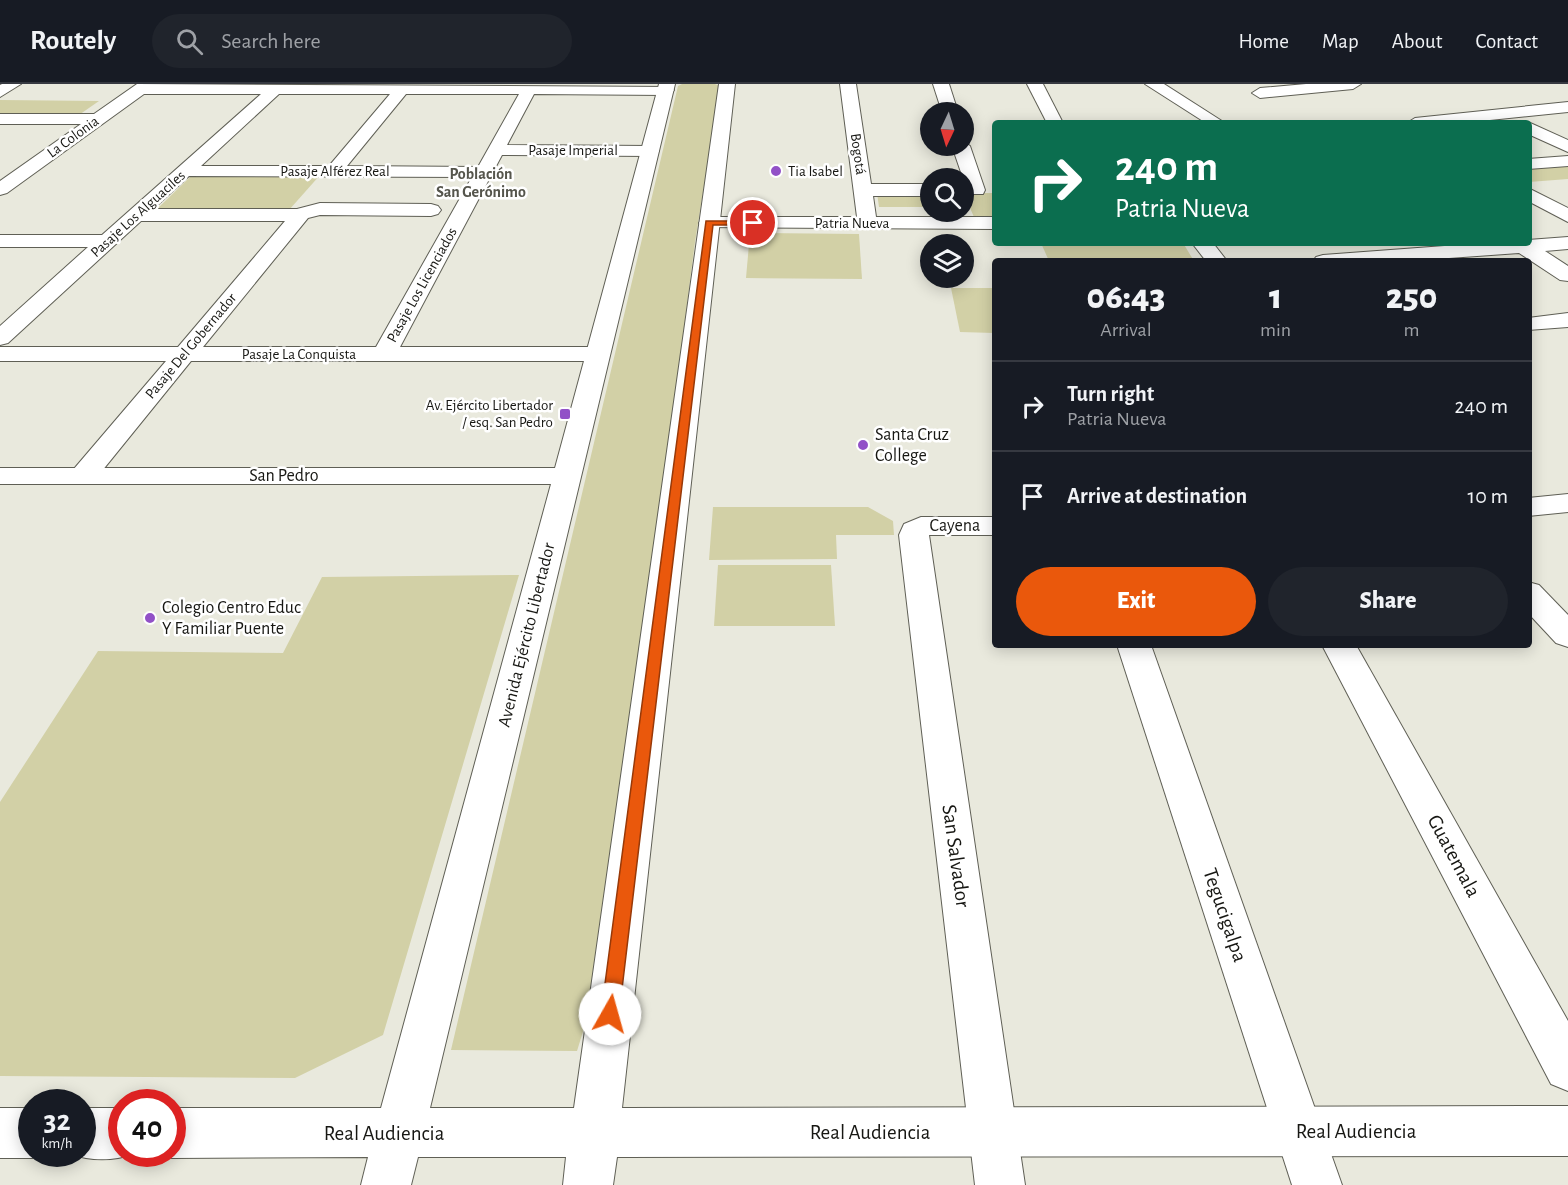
<!DOCTYPE html>
<html lang="en">
<head>
<meta charset="utf-8">
<style>
	:root { --surface:#171b24; --page:#20242c; --text:#f1f3f6; --muted:#9ea1a6; --line:#363941; --accent:#ea580c }
	body { margin:0; font-family:"Alegreya Sans",sans-serif; background:var(--page); color:var(--text); height:100vh; display:flex; flex-direction:column; font-size:22px; white-space:nowrap }
	* { box-sizing:border-box; margin:0 }
	p { font-size:20px; color:var(--muted) }
	.icon { flex:none; width:33px; height:33px; fill:none; stroke:currentColor; stroke-width:2; stroke-linecap:round; stroke-linejoin:round }
	.map { position:relative; flex:1; overflow:hidden }
	.panel { position:absolute; left:992px; top:174px; width:540px; height:390px; display:flex; flex-direction:column; background:var(--surface); border-radius:6px; box-shadow:0 3px 15px #0003 }
	.panel>* { flex:none }
	.guide { position:absolute; left:992px; top:36px; width:540px; height:126px; border-radius:6px; box-shadow:0 3px 15px #0003; background:#0b6e4f; color:#fff; overflow:hidden }
	.needle { width:39px; rotate:184deg }
	.fabs { position:absolute; left:920px; top:18px; display:grid; gap:12px }
	.fabs a { display:grid; place-items:center; width:54px; height:54px; border-radius:50%; background:var(--surface); box-shadow:0 3px 15px #0003; font-size:30px }
	.speed { position:absolute; left:18px; top:1005px; display:flex; gap:12px; font-size:30px; font-weight:700; text-align:center }
	.speed>* { display:grid; place-content:center; width:78px; height:78px; border-radius:50%; background:var(--surface); box-shadow:0 3px 15px #0003; line-height:1 }
	.speed small { font-size:15px; font-weight:400 }
	.speed .limit { border:9px solid #d22; background:#fff; color:#111 }
	.pin { position:absolute; display:grid; place-items:center; width:51px; height:51px; color:#fff; margin:-26px; border:3px solid #fff; border-radius:50%; box-shadow:0 2px 6px #0007 }
	.me { position:absolute; width:66px; margin:-33px; rotate:7deg; stroke-linejoin:round; filter:drop-shadow(0 0 4px #0008) }
	.turn { display:flex; align-items:center; gap:21px; height:126px; padding:0 24px; font-size:27px }
	.turn .icon { width:78px; height:78px; stroke-width:2.5 }
	.turn b { display:block; font-size:42px; line-height:51px }
	.eta { display:flex; justify-content:space-evenly; align-items:center; height:102px; text-align:center }
	.eta b { font-size:36px; font-weight:800; line-height:42px }
	.primary-button { display:flex; gap:12px; margin-top:auto; padding:12px 24px }
	.primary-button a { flex:1; height:69px; border-radius:36px; background:var(--accent); color:#fff; font-size:24px; font-weight:800; line-height:69px; text-align:center }
	.primary-button a+a { background:var(--page); color:var(--text) }
	ul { padding:0; list-style:none }
	li { display:flex; align-items:center; gap:18px; height:90px; padding:0 24px; border-top:2px solid var(--line) }
	li div { flex:1 }
	li b { display:block; font-size:22px }
	li em { font-style:normal }
	header { display:flex; align-items:center; gap:36px; box-sizing:border-box; height:84px; padding:0 30px; background:var(--surface); border-bottom:2px solid var(--line) }
	header strong { font-size:28px }
	nav { display:flex; gap:33px; margin-inline-start:auto; font-size:21px }
	.search { width:420px; height:54px; background:var(--page); display:flex; align-items:center; gap:15px; box-sizing:border-box; padding:0 21px; border-radius:33px; color:var(--muted); font-size:22px }
	.map>svg:first-child { display:block }
	.green { fill:#d2d0a6 }
	.lines { fill:none; stroke-linecap:round; stroke-linejoin:round }
	.street-casing { stroke:#5f5f55; stroke-width:2 }
	.secondary-casing { stroke:#5f5f55; stroke-width:2 }
	.street { fill:#fff; fill-rule:evenodd }
	.secondary { fill:#fff; fill-rule:evenodd }
	.route { fill:#ea580c; stroke:#983908; stroke-width:1.5 }
	.poi-dot { fill:#9251c7; stroke:#fff; stroke-width:2 }
	.labels { text-anchor:middle; dominant-baseline:central; stroke-width:5; stroke-linejoin:round; paint-order:stroke }
	.far-street-label { font-size:15px; fill:#171713; stroke:#fff }
	.far-poi-label { font-size:15px; fill:#171713; stroke:#fff; text-anchor:start }
	.far-neighbourhood-label { font-size:16px; font-weight:bold; fill:#55554c; stroke:#fff }
	.poi-label { font-size:18px; fill:#171713; stroke:#fff; text-anchor:start }
	.street-label { font-size:18px; fill:#171713; stroke:#fff }
	.near-street-label { font-size:21px; fill:#171713; stroke:#fff }
</style>
</head>
<body>
<header>
<strong>Routely</strong>
<div class="search"><svg class="icon" aria-label="search" viewBox="0 0 24 24"><circle cx="10" cy="10" r="6"/><path d="M15 15l6 6"/></svg>Search here</div>
<nav><a>Home</a><a>Map</a><a>About</a><a>Contact</a></nav>
</header>
<div class="map">
<svg width="1568" height="1101" viewBox="0 0 1568 1101">
	<rect width="100%" height="100%" fill="#e9e9dd"/>
	<!-- green -->
	<g class="green">
		<path d="M682 0H715L720 2 695 158 674 322 585 941 577 967 451 966 678 2Z"/>
		<path d="M0 16 99 17 76 33 0 32Z"/>
		<path d="M1568 79V95L1529 98 1528 82Z"/>
		<path d="M200 89 321 90 289 126H156L190 93Z"/>
		<path d="M877 109H930V123H879Z"/>
		<path d="M963 109H994V134L974 133 970 124H963Z"/>
		<path d="M750 149 859 150 862 195 746 194Z"/>
		<path d="M1041 159H1183L1194 177H1049Z"/>
		<path d="M951 204H994V249L960 248Z"/>
		<path d="M713 423H868L893 437 894 451H836L837 475 709 476Z"/>
		<path d="M718 481H831L835 542H714Z"/>
		<path d="M519 491 383 951 295 994 0 992V718L98 567 283 569 322 493Z"/>
	</g>
	<g class="lines">
		<!-- street casing -->
		<g class="street-casing">
			<g id="street">
				<path d="M2 0H21L0 13V1Z"/>
				<path d="M137 0 671 3 674 6 671 9 666 11 534 10 507 61 650 62 656 63 659 67 656 71 650 72 502 71 400 263H598L606 265 610 270 606 275 598 277H191L93 398 83 400 73 398 69 392 73 386 166 277H0V263H178L285 137H141L8 259 0 261V242L88 163H0V151H102L261 10H144L7 109 0 111V97L81 40H0V30H94ZM279 10H390L329 82H201ZM406 10H519L478 83 347 82ZM189 92 472 93 376 263H203L308 134 320 131 431 132 438 130 441 126 438 122 431 120 320 119 297 125H153Z"/>
				<path d="M840 0H856L871 100H930V112H873L876 133H994V145L702 143 699 139 702 135 709 133H857Z"/>
				<path d="M933 0H949L958 28H942Z"/>
				<path d="M1027 0H1043L1063 39H1047Z"/>
				<path d="M1306 0H1361L1353 5 1260 14 1252 9 1260 4Z"/>
				<path d="M1568 18V28L1461 39H1407L1415 34Z"/>
				<path d="M1528 38 1568 56V68L1528 50V39H1524Z"/>
				<path d="M963 57 970 62 985 106 983 110H969L967 106 952 62H963Z"/>
				<path d="M1568 72V82L1528 85V75Z"/>
				<path d="M1528 104 1568 124V138L1528 117Z"/>
				<path d="M1568 153V165L1545 167 1568 182V197L1560 196 1519 169 1407 177H1313L1316 173 1323 171 1485 159H1528V156Z"/>
				<path d="M1568 229V243L1528 246V234Z"/>
				<path d="M921 433H994V451H929L1025 1101H975L899 451 904 440Z"/>
				<path d="M1117 561H1151L1342 1101H1292Z"/>
				<path d="M1322 561H1356L1568 937V1007L1551 1000Z"/>
			</g>
		</g>
		<!-- secondary casing -->
		<g class="secondary-casing">
			<g id="secondary">
				<path d="M659 0H675L430 1024H574L719 0H735L622 1024 1568 1022V1072L617 1073 613 1101H563L566 1073H418L411 1101H361L368 1073 172 1074 162 1070H172V1024H381L551 400H0V384H555Z"/>
				<path d="M1145 0H1164L1225 39H1206Z"/>
				<path d="M1192 159H1213L1227 177H1206Z"/>
				<path d="M1568 410V428L1528 432V414Z"/>
				<path d="M1528 498 1539 501 1568 531V563L1556 559 1528 529Z"/>
				<path d="M0 1024H32V1070H42L32 1074H0Z"/>
				<path d="M82 1024H122V1070H132C115 1077 89 1077 72 1070H82Z"/>
			</g>
		</g>
		<!-- street -->
		<use href="#street" class="street"/>
		<!-- secondary -->
		<use href="#secondary" class="secondary"/>
	</g>
	<!-- route -->
	<path class="route" d="M706 137H753L757 139 753 141H713L619 930 617 937 610 940 603 937 601 930Z"/>
	<!-- markers -->
	<g class="poi-dot">
		<circle cx="776" cy="87" r="6"/>
		<rect x="559" y="324" width="12" height="12" rx="3"/>
		<circle cx="863" cy="361" r="6"/>
		<circle cx="150" cy="534" r="6"/>
	</g>
	<g class="labels">
		<!-- far-street labels -->
		<g class="far-street-label">
			<text transform="translate(73 53) rotate(-36)">La Colonia</text>
			<text x="573" y="66">Pasaje Imperial</text>
			<text transform="translate(858 70) rotate(82)">Bogotá</text>
			<text x="335" y="87">Pasaje Alférez Real</text>
			<text transform="translate(138 130) rotate(-42)">Pasaje Los Alguaciles</text>
			<text x="852" y="139">Patria Nueva</text>
			<text transform="translate(422 201) rotate(-61)">Pasaje Los Licenciados</text>
			<text transform="translate(191 262) rotate(-50)">Pasaje Del Gobernador</text>
			<text x="299" y="270">Pasaje La Conquista</text>
		</g>
		<!-- far-poi labels -->
		<g class="far-poi-label">
			<text x="788" y="87">Tia Isabel</text>
			<text x="553" y="321" text-anchor="end">Av. Ejército Libertador<tspan x="553" dy="17">/ esq. San Pedro</tspan></text>
		</g>
		<!-- far-neighbourhood labels -->
		<g class="far-neighbourhood-label">
			<text x="481" y="90">Población<tspan x="481" dy="18">San Gerónimo</tspan></text>
		</g>
		<!-- poi labels -->
		<g class="poi-label">
			<text x="875" y="351">Santa Cruz<tspan x="875" dy="21">College</tspan></text>
			<text x="162" y="524">Colegio Centro Educ<tspan x="162" dy="21">Y Familiar Puente</tspan></text>
		</g>
		<!-- street labels -->
		<g class="street-label">
			<text x="284" y="392">San Pedro</text>
			<text x="955" y="442">Cayena</text>
			<text transform="translate(527 551) rotate(-76)">Avenida Ejército Libertador</text>
		</g>
		<!-- near-street labels -->
		<g class="near-street-label">
			<text transform="translate(956 772) rotate(82)">San Salvador</text>
			<text transform="translate(1454 772) rotate(62)">Guatemala</text>
			<text transform="translate(1225 831) rotate(71)">Tegucigalpa</text>
			<text x="1356" y="1047">Real Audiencia</text>
			<text x="870" y="1048">Real Audiencia</text>
			<text x="384" y="1049">Real Audiencia</text>
		</g>
	</g>
</svg>
<div class="fabs">
<a><svg class="needle" viewBox="-14 -14 28 28"><path d="M0-13l5 13h-10z" fill="#e53935"/><path d="M0 13l5-13h-10z" fill="#9ea1a6"/></svg></a>
<a><svg class="icon" aria-label="search" viewBox="0 0 24 24"><circle cx="10" cy="10" r="6"/><path d="M15 15l6 6"/></svg></a>
<a><svg class="icon" aria-label="layers" viewBox="0 0 24 24"><path d="M12 4l9 5-9 5-9-5zM3 14l9 5 9-5"/></svg></a>
</div>
<div class="speed"><div>32<small>km/h</small></div><div class="limit">40</div></div>
<div class="pin" style="left:753px;top:139px;background:#d93025"><svg class="icon" aria-label="arrive" viewBox="0 0 24 24"><path d="M6 21V4h12l-3 4 3 4H6"/></svg></div>
<svg class="me" style="left:610px;top:930px" viewBox="-20 -20 40 40"><circle r="19" fill="#fff"/><path d="M0-13L10 11 0 6-10 11z" fill="#ea580c"/></svg>
<div class="guide">
<div class="turn"><svg class="icon" aria-label="right" viewBox="0 0 24 24"><path d="M7 20v-9h11M14 6l5 5-5 5"/></svg><div><b>240 m</b>Patria Nueva</div></div>
</div>
<section class="panel">
<div class="eta">
<div><b>06:43</b><p>Arrival</p></div>
<div><b>1</b><p>min</p></div>
<div><b>250</b><p>m</p></div>
</div>
<ul>
<li><svg class="icon" aria-label="right" viewBox="0 0 24 24"><path d="M7 20v-9h11M14 6l5 5-5 5"/></svg><div><b>Turn right</b><p>Patria Nueva</p></div><em>240 m</em></li>
<li><svg class="icon" aria-label="arrive" viewBox="0 0 24 24"><path d="M6 21V4h12l-3 4 3 4H6"/></svg><div><b>Arrive at destination</b></div><em>10 m</em></li>
</ul>
<div class="primary-button"><a>Exit</a><a>Share</a></div>
</section>
</div>
</body>
</html>
